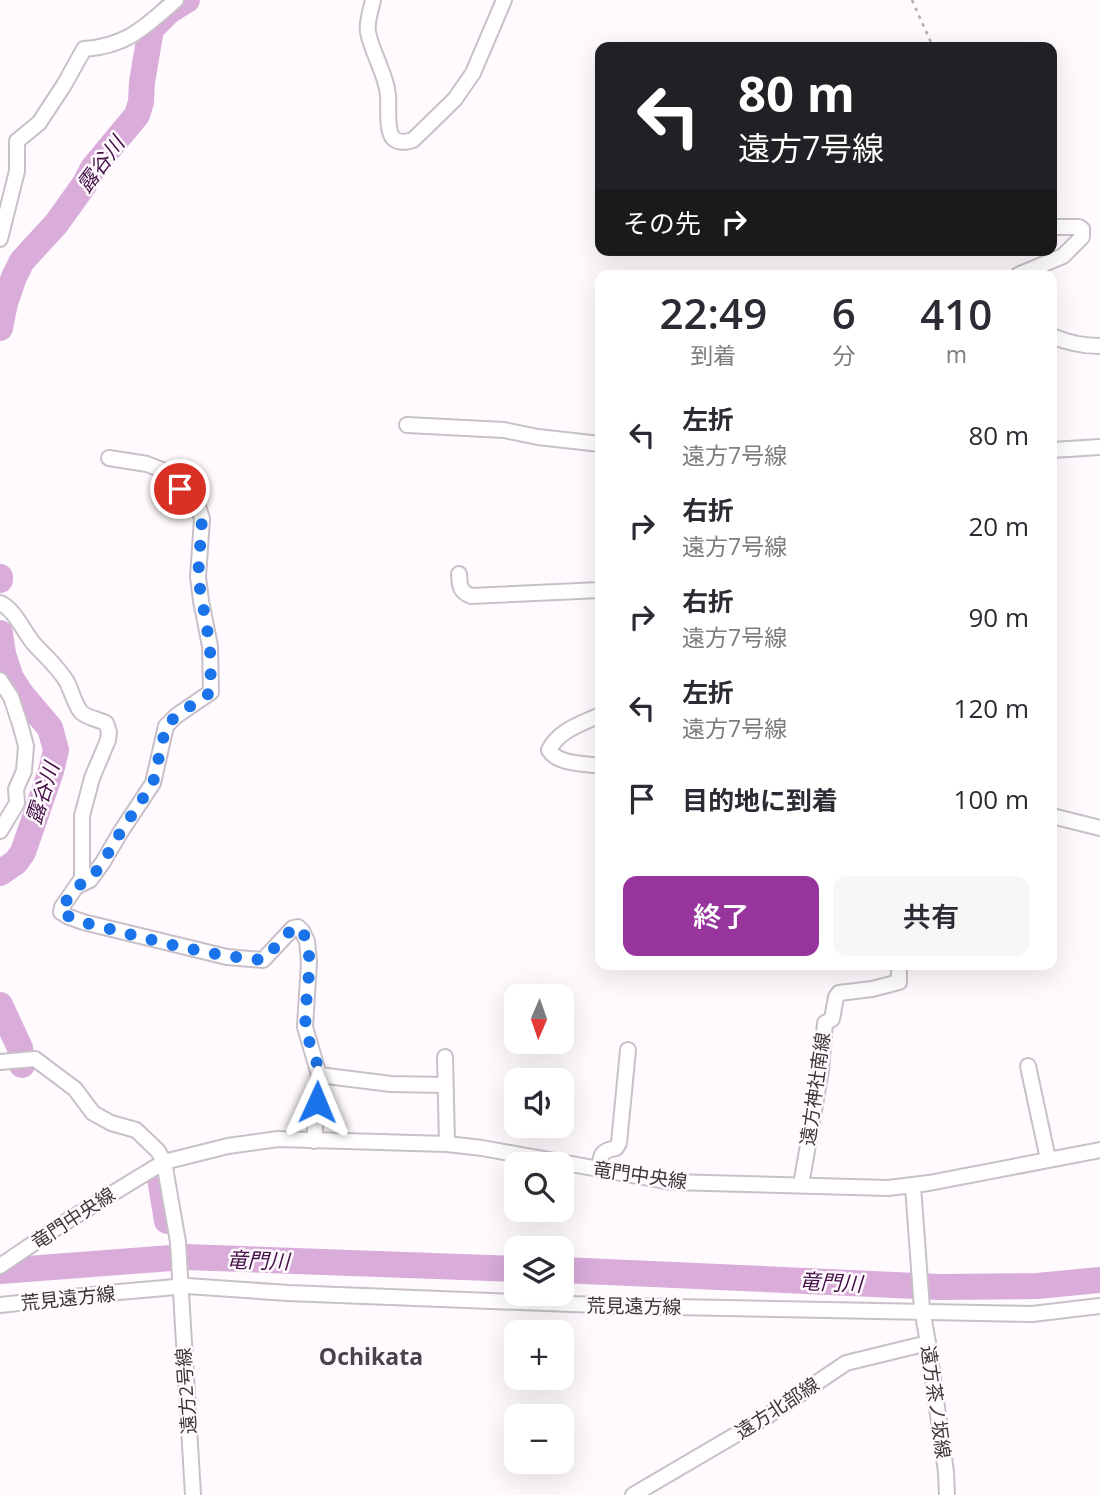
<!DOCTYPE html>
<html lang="ja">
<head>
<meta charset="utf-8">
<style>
	:root { --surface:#fff; --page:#f7f7f7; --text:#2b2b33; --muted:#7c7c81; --accent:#97359c }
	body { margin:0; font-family:"Open Sans","Noto Sans JP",sans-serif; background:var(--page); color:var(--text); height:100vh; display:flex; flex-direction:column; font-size:26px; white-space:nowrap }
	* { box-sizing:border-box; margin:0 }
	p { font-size:23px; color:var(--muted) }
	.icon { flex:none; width:38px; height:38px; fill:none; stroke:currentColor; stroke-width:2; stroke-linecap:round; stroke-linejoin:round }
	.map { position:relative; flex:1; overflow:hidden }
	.sheet { position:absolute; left:595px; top:270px; width:462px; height:700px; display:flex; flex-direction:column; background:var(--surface); border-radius:14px; box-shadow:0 7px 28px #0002 }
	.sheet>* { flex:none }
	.guide { position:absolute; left:595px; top:42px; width:462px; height:214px; border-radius:14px; box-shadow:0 7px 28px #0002; background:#202124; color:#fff; overflow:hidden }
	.needle { width:46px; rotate:182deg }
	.fabs { position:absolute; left:504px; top:984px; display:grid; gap:14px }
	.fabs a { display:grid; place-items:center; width:70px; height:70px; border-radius:14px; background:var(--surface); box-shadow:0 7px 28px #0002; font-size:35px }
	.pin { position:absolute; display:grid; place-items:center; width:60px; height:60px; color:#fff; margin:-30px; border:4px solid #fff; border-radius:50%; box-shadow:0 2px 7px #0007 }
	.me { position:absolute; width:77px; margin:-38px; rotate:1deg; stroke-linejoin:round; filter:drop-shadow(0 0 5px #0008) }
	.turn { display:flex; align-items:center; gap:24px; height:147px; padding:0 28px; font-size:32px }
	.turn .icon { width:91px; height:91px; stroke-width:2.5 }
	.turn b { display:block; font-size:49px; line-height:60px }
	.then { display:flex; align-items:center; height:66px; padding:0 28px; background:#0003; gap:14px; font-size:26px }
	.eta { display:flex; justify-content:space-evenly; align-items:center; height:119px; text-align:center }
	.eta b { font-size:42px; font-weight:600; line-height:49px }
	.button { display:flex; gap:14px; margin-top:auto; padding:14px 28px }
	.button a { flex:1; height:80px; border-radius:14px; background:var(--accent); color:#fff; font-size:28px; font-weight:600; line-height:80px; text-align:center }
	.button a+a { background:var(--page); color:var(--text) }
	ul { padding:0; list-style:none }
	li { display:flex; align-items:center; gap:21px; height:91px; padding:0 28px }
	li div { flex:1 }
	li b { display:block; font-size:26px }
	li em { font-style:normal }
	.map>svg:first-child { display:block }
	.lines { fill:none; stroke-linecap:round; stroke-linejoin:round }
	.river { stroke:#d9acda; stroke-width:26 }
	.minor-casing { stroke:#c9c0c9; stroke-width:18 }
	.path { stroke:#b2aeb2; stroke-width:2.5; stroke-dasharray:3.5 5; stroke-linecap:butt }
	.minor { stroke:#fff; stroke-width:14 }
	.route { stroke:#1a73e8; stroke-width:12; stroke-dasharray:0 21.6 }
	.labels { text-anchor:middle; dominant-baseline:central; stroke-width:5; stroke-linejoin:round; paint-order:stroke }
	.street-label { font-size:19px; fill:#3b373b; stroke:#fefafe }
	.water-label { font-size:21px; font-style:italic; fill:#461149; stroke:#fefafe }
	.quarter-label { font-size:23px; font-weight:bold; fill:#4b434b; stroke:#fefafe }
</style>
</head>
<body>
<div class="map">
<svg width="1100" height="1495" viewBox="0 0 1100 1495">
	<rect width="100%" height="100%" fill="#fefafe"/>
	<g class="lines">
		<!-- river -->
		<g class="river">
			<path d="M0 328 5 303 14 277 22 261 56 224 84 185 93 168 137 115 141 102 142 82 151 29 169 11 187 0"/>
			<path d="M0 577V580"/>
			<path d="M0 633 3 654 11 678 22 695 50 728 56 750 51 771 23 852 16 862 0 873"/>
			<path d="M0 1005 20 1048 22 1065"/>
			<path d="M160 1178 167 1221"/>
			<path d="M562 1270 939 1287 1037 1286 1100 1280"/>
			<path d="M0 1271 185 1257 516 1269"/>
		</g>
		<!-- minor casing -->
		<g class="minor-casing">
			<g id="minor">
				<path d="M373 0C371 10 366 23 368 32 372 54 386 73 388 95 389 105 386 130 393 138 399 144 407 142 413 140L455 99 473 73 504 0"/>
				<path d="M0 239 17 171V141L39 123 64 85 84 49C127 46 145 27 176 0"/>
				<path d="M1018 275 1063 256 1082 237V229L1079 227H1052"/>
				<path d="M1052 336C1068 343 1083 346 1100 346"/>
				<path d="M407 425 504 430 538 437 600 444"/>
				<path d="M1052 450 1100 447"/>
				<path d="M459 574C460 586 459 591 471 596L600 590"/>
				<path d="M0 603C16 610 23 632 35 645 46 657 58 667 67 682 72 692 74 703 81 712 87 718 98 719 106 723L109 732 108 740 92 778 82 816V878L62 907 61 912 69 917 83 922 227 957 263 960 293 928 298 927 302 931 307 941 309 962 305 1027 319 1075 314 1141"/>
				<path d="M0 680 11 697 20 724 26 746 24 771 16 789 17 803 0 831"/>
				<path d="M600 715C581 724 559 730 549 750 558 765 585 763 600 766"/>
				<path d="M1052 816 1100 828"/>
				<path d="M77 886 90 880 103 862 120 833 153 783 166 726 176 716 211 692 210 646 201 601 198 577 202 519 199 509 162 470 147 464 109 458"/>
				<path d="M445 1057 447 1144"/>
				<path d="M0 1062 35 1059 75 1089 93 1113 111 1123 136 1130 158 1151 164 1162 178 1242 193 1495"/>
				<path d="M1028 1066 1048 1159"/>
				<path d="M319 1075 391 1084 444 1085"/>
				<path d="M599 1169C601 1155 600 1151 616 1148L619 1143 628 1050"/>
				<path d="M801 1185 821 1070 825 1023 832 1019 836 997 839 993 872 989 899 982V964"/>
				<path d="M913 1186 922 1309 928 1343 946 1472 947 1495"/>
				<path d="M0 1266 59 1226 164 1162 228 1146 278 1139 447 1144 482 1148 671 1182 888 1188 929 1183 1100 1150"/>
				<path d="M0 1305 119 1292 187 1286 288 1293 622 1306 1032 1314 1100 1306"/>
				<path d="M633 1495 766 1417 846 1363 928 1343"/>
			</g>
		</g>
		<!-- path -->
		<path class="path" d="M912 0 933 47"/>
		<!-- minor -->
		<use href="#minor" class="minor"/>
	</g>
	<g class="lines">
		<!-- route -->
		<path class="route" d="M180 489 199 509 202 519 198 577 210 646 211 692 176 716 166 726 153 783 120 833 103 862 90 880 77 886 62 907 61 912C78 923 99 926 118 931 166 944 214 956 263 960L293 928 298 927C320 946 302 1002 306 1028 308 1044 318 1059 319 1075 320 1084 318 1094 317 1102"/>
	</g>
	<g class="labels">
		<!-- street labels -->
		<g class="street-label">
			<text transform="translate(815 1089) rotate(-82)">遠方神社南線</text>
			<text transform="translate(640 1175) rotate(8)">竜門中央線</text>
			<text transform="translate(73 1218) rotate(-33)">竜門中央線</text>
			<text transform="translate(68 1298) rotate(-6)">荒見遠方線</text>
			<text transform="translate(634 1306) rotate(1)">荒見遠方線</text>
			<text transform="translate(186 1391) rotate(-94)">遠方2号線</text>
			<text transform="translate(936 1402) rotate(82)">遠方茶ノ坂線</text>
			<text transform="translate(777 1408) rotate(-33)">遠方北部線</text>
		</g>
		<!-- water labels -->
		<g class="water-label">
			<text transform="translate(100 164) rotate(-53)">露谷川</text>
			<text transform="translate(42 793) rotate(-72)">露谷川</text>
			<text transform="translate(258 1260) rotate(2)">竜門川</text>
			<text transform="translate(831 1282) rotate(3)">竜門川</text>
		</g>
		<!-- quarter labels -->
		<g class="quarter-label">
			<text x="371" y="1356">Ochikata</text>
		</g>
	</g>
</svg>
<div class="fabs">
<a><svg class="needle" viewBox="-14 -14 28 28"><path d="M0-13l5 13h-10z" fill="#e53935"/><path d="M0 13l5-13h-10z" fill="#7c7c81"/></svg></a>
<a><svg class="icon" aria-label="sound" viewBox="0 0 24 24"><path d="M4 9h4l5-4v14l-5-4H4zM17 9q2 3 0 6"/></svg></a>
<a><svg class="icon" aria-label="search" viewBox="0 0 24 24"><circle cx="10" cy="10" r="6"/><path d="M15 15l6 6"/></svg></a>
<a><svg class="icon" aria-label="layers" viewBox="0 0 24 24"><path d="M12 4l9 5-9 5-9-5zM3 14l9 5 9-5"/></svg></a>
<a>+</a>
<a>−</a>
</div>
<div class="pin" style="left:180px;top:489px;background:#d93025"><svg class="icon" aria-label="arrive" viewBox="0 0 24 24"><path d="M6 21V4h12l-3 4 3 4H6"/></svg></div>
<svg class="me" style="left:317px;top:1102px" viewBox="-20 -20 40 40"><path d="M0-17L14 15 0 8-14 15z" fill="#1a73e8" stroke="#fff" stroke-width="4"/></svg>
<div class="guide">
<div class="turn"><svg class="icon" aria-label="left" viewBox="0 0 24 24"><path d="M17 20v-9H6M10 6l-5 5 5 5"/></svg><div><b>80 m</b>遠方7号線</div></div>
<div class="then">その先<svg class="icon" aria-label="right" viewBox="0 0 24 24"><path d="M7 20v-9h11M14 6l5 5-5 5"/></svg></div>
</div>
<section class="sheet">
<div class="eta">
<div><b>22:49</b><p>到着</p></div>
<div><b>6</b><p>分</p></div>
<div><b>410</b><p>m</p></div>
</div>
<ul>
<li><svg class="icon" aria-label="left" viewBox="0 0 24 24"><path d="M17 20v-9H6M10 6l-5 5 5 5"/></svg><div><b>左折</b><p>遠方7号線</p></div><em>80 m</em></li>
<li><svg class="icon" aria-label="right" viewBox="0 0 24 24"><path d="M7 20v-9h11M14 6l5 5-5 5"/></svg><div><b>右折</b><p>遠方7号線</p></div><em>20 m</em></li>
<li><svg class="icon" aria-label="right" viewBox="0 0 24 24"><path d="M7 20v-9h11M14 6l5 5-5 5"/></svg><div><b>右折</b><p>遠方7号線</p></div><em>90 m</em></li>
<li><svg class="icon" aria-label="left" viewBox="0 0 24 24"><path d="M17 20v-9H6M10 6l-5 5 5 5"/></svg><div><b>左折</b><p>遠方7号線</p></div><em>120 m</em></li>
<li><svg class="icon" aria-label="arrive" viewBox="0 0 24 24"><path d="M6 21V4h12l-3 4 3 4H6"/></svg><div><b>目的地に到着</b></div><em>100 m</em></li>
</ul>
<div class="button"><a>終了</a><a>共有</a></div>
</section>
</div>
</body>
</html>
